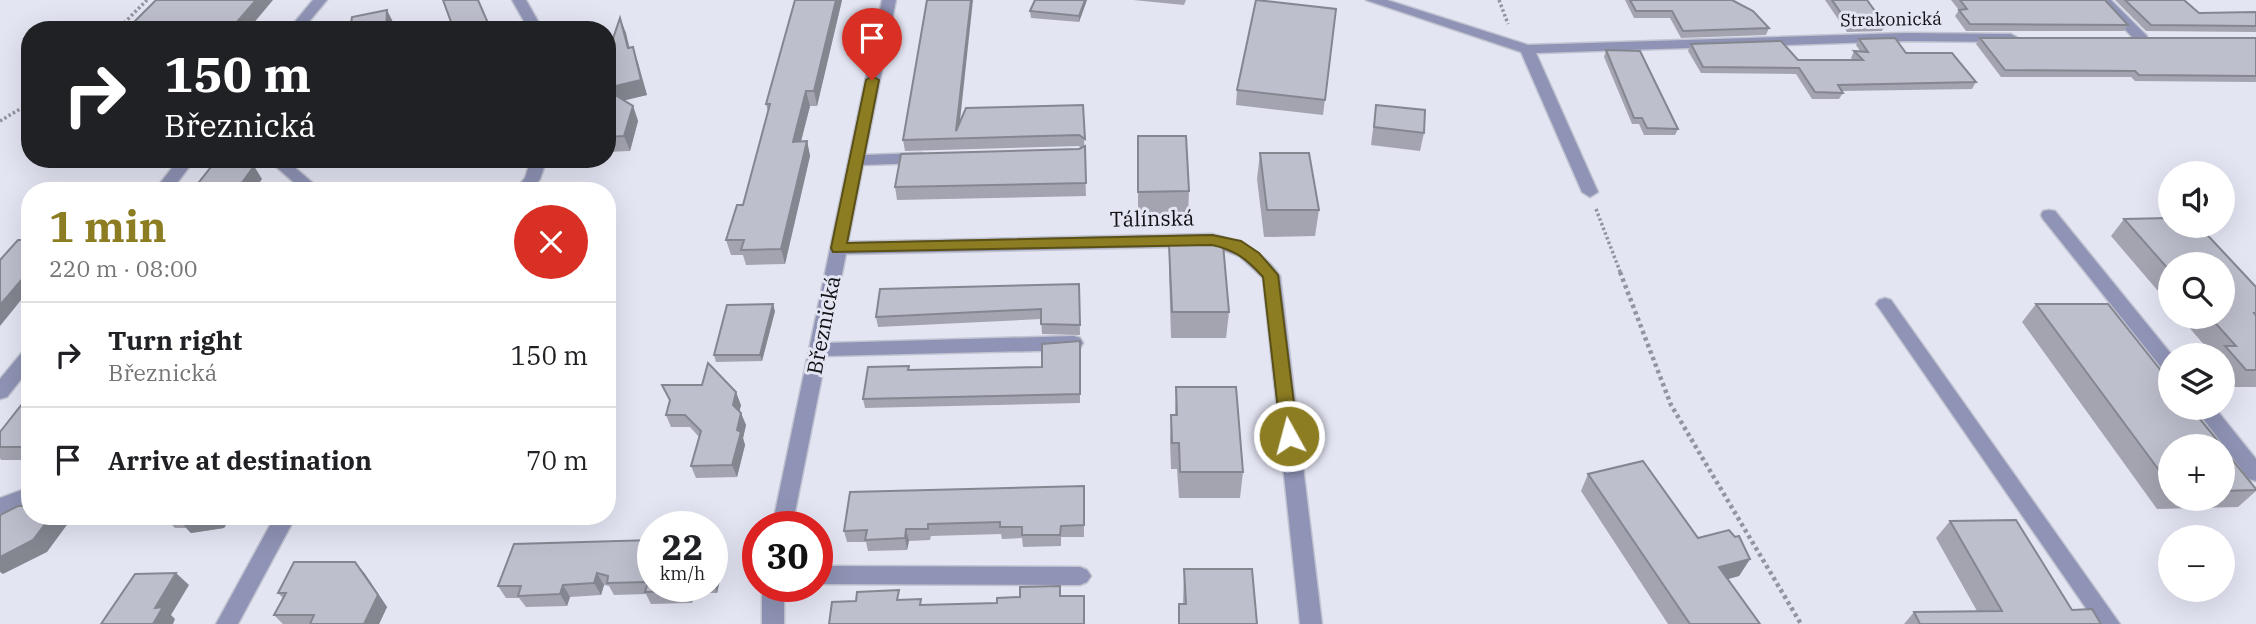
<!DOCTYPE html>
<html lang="en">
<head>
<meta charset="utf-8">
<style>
	:root { --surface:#fff; --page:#f2f2f2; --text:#202124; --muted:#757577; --line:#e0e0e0; --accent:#8c7c22 }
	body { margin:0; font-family:"IBM Plex Serif",serif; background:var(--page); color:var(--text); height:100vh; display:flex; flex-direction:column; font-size:26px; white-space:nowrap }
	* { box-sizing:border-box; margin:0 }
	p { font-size:23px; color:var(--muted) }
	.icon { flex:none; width:38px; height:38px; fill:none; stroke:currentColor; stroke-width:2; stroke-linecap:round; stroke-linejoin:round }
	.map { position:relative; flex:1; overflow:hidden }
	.drawer { position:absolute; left:21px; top:182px; width:595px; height:343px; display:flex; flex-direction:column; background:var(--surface); border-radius:28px; box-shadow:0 7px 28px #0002 }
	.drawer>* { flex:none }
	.top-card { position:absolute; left:21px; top:21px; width:595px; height:147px; border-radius:28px; box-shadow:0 7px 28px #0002; background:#202124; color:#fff; overflow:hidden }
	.fabs { position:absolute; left:2158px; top:161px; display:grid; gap:14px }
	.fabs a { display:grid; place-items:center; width:77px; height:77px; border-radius:50%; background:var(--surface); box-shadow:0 7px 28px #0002; font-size:35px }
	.speed { position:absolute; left:637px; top:511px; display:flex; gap:14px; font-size:35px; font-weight:700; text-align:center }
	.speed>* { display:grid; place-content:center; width:91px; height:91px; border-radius:50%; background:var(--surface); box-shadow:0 7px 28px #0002; line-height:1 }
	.speed small { font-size:18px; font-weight:400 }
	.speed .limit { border:10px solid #d22; background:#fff; color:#111 }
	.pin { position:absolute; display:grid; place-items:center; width:60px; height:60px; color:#fff; margin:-72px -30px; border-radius:50% 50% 50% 0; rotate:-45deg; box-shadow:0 0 7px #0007 }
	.pin .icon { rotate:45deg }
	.me { position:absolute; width:77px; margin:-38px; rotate:353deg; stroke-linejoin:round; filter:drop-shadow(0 0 5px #0008) }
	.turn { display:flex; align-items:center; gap:24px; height:147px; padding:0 28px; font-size:32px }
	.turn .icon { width:91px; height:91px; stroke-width:2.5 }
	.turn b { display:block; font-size:49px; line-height:60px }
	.round { display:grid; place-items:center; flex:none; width:74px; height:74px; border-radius:37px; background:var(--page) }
	.overview { display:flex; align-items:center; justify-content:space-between; height:119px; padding:0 28px }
	h1 { font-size:42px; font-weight:800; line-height:52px; color:var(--accent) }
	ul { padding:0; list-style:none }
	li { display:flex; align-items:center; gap:21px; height:105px; padding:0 28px; border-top:2px solid var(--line) }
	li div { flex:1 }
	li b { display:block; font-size:26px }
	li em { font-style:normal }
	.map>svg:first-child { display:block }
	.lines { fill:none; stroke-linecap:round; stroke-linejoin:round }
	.minor-casing { stroke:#c1c3d0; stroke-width:3 }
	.path-far1 { stroke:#92949e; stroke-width:3.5; stroke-dasharray:2.5 2.5; stroke-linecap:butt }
	.path { stroke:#92949e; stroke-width:4.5; stroke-dasharray:3.5 3.5; stroke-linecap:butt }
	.minor { fill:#8f93b5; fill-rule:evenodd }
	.wall { fill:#a3a4b0 }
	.shaded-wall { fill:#848690 }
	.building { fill:#bdbfcd; stroke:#848690; stroke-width:2 }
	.route { fill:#8c7c22; stroke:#5b5116; stroke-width:2 }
	.labels { text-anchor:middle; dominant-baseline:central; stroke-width:6; stroke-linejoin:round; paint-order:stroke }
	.far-street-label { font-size:18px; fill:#111116; stroke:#e3e5f3 }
	.street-label { font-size:21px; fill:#111116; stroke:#e3e5f3 }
</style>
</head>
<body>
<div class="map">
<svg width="2256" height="624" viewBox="0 0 2256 624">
	<rect width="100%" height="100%" fill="#e3e5f3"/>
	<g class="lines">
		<!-- minor casing -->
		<g class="minor-casing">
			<g id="minor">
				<path d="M313 0H327L302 30H288Z"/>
				<path d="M512 0H526L543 30H529Z"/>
				<path d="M882 0H896L865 155 922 153 930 158 922 163 863 165 848 242 1212 234C1239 240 1264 252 1280 276L1322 624H1300L1263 278 1239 256 1212 246 846 254 828 343 1074 336 1080 338 1083 343 1080 348 1074 350 826 356 792 527H772Z"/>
				<path d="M1366 0H1387L1528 45 1905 33 2011 34 2018 38 2011 42 1905 41 1536 53 1598 192 1590 197 1582 192 1521 52Z"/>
				<path d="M2097 0H2111L2147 36V42H2137Z"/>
				<path d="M179 159H195L171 191H154Z"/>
				<path d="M267 159H285L322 191H304Z"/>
				<path d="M531 159H547L540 179 531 191H514L525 178Z"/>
				<path d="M2049 210 2055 211 2172 355 2170 373 2164 371 2043 219 2041 215 2043 211Z"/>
				<path d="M1885 298 1891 300 2120 624H2097L1879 308 1876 304 1879 300Z"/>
				<path d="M30 348V368L7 397 0 399V379L24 350Z"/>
				<path d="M2195 408H2215L2256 459V481L2249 479Z"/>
				<path d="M30 487V504L0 514V498Z"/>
				<path d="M275 516H296L238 624H216Z"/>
				<path d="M817 566 1080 567 1087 570 1091 576 1087 582 1080 585 817 584Z"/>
				<rect x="762" y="586" width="22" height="38"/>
			</g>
		</g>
		<!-- path-far1 -->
		<g class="path-far1">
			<path d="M1499 0 1508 24"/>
			<path d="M117 30 147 0"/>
			<path d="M0 121 30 103"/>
			<path d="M1596 209 1621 274"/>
		</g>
		<!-- path -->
		<path class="path" d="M1620 272 1671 405 1801 624"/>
		<!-- minor -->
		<use href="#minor" class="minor"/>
	</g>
	<!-- wall -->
	<g class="wall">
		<path d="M795 0H842L817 106H810L801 141H807L810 156 785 264 746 265 743 255H731L726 240 743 205 768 112 766 104Z"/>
		<path d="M1035 0H1087L1079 22 1031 18 1030 11Z"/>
		<path d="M1133 0H1186L1184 5Z"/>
		<path d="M1625 0H1732L1769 28 1766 35 1681 38 1670 18H1634Z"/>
		<path d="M1825 0H1867L1885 25 1882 31 1847 32Z"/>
		<path d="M1951 0H2105L2128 25 2124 31H1966L1955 16 1959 10Z"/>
		<path d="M2115 0H2184L2199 13 2256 12V32L2146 31Z"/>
		<path d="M1336 9 1323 115 1236 105 1237 90Z"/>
		<path d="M620 18 629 48 633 47 638 62 647 95 624 100 633 106 638 121 630 151 607 152V56Z"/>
		<path d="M1980 38H2256V82L2135 81 2131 77H2001L1976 44Z"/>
		<path d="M1859 39 1906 53 1976 82 1972 89 1842 91 1843 93 1839 99H1812L1796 74 1701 73 1688 51 1691 44 1798 60H1853L1851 58 1854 51H1860L1856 45Z"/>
		<path d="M1606 50 1678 129 1675 135H1644L1639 124H1632L1604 57Z"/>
		<path d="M1083 105 1086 196 897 200 895 187 1081 148 1079 146 905 151 903 140 960 123Z"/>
		<path d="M1376 105 1424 133 1420 151 1371 145Z"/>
		<path d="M1138 136 1189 191 1188 218H1138Z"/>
		<path d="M1260 153 1319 210 1315 236 1264 237 1257 179Z"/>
		<path d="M94 159H132L130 161 95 162Z"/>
		<path d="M2124 219 2256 287V387H2229L2222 379V355H2213L2180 317H2222L2170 264V305L2111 236Z"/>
		<path d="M1169 245 1229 312 1226 338H1171L1169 271Z"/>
		<path d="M1079 284 1080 335 1042 334 1041 319 878 327 876 317Z"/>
		<path d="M2036 304 2170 446V499H2222V447L2256 489V491L2238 507 2157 509 2022 322Z"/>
		<path d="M775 311 762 361 716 362 714 355Z"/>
		<path d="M1080 341V403L865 408 863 399 909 370 1042 367Z"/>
		<path d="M662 385 741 405 739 411 746 425 743 438 745 445 737 477 696 478 691 466 699 437 690 427H671L666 415 670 402Z"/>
		<path d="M1176 387 1243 472 1240 498H1179L1177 469H1171L1170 441 1171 415H1175Z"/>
		<path d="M30 394V460H1L0 458V432Z"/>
		<path d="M1588 474 1698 538 1750 559 1739 576 1728 579 1760 624H1668L1581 491Z"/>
		<path d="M1084 498V537H1061V546L1023 547 1022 538 1002 539 1001 534 931 536 930 540 909 541 907 550 868 551 866 542H847L844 531Z"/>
		<path d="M163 516H232L224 528 191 533 186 528H175Z"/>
		<path d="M1950 521 2072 610 2101 624H1904L1914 612 1977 611 1936 538Z"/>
		<path d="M712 539 727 551 717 593H694L692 603 651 604 646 594 614 595 609 586 604 585 601 595 570 597 567 606 526 607 519 598H506L498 586 653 540V586H712Z"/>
		<path d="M355 562 365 574 387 607 379 624H283L274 615 283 598 278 593Z"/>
		<path d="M1184 569 1257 624H1178L1179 604H1183Z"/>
	</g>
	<!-- shaded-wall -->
	<g class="shaded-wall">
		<path d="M256 0H273L248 30H230Z"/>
		<path d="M836 0H842L817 106 814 91Z"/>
		<path d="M971 0H973L958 139 956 131Z"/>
		<path d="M1085 0H1087L1079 22V16Z"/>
		<path d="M387 10 393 22 392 30H386Z"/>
		<path d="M620 18 626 33 633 63 628 48Z"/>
		<path d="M633 47 647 95 610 104 607 97V88Z"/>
		<path d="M806 91 810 106 797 157 793 142Z"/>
		<path d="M633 106 638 121 630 151 624 136Z"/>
		<path d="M807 141 810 156 785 264 781 249Z"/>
		<path d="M254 166 262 179 254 191H236Z"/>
		<path d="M30 270V289L0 326V305Z"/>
		<path d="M773 304 775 311 762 361 760 355Z"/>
		<path d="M736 392 741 405 738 418 733 405Z"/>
		<path d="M741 413 746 425 743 438 745 445 737 477 732 465 737 430Z"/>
		<path d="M51 516H70L72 518 47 552 3 574 0 572V557Z"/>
		<path d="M211 516H232L224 528 191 533 180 521Z"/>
		<path d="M906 529 909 541 907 550 905 538Z"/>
		<path d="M722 539 727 551 717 593 712 579Z"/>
		<path d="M1750 559 1739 576 1709 584 1719 567Z"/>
		<path d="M355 562 365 574 387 607 379 624H364Z"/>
		<path d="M176 573 189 585 171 615 175 619 173 624H153L155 608Z"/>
		<path d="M597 573 604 585 601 595 594 583Z"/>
		<path d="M563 585 570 597 567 606 560 594Z"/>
		<path d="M687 586H691L694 593 692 603 686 591Z"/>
	</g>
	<!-- building -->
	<g class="building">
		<path d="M156 0H256L230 30H126Z"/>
		<path d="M443 0H478L491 30H454Z"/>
		<path d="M795 0H836L814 91H806L793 142 807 141 781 249 741 250 744 240H726L737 205H743L770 104H766Z"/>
		<path d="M927 0H971L956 131 966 108 1083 105 1085 139 1079 135 903 140Z"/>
		<path d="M1035 0H1085L1079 16 1030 11Z"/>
		<path d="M1256 0 1336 9 1325 100 1237 90Z"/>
		<path d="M1630 0H1732L1753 11 1769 28 1683 31 1672 11H1636Z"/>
		<path d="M1832 0H1867L1885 25 1850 26Z"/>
		<path d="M1960 0H2105L2128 25 1970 24 1959 10 1967 9Z"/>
		<path d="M2125 0H2184L2199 13 2256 12V26L2151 25Z"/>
		<path d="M387 10 386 30H350L352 17Z"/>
		<path d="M620 18 628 48 633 47 641 80 607 88V56Z"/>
		<path d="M1895 38 1906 53H1952L1976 82 1838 85 1843 93 1815 92 1799 68 1703 67 1691 44 1781 41 1798 60H1863L1854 51 1868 52 1859 39Z"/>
		<path d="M1980 38H2256V76L2139 75 2135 71 2005 70Z"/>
		<path d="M1606 50 1640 51 1678 129 1647 128 1642 118H1634Z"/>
		<path d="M607 90 633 106 624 136 607 137Z"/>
		<path d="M1376 105 1425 110 1424 133 1374 127Z"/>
		<path d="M1138 136H1186L1189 191 1138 192Z"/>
		<path d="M1085 146 1086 183 895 187 901 154 1079 149Z"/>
		<path d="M1260 153H1309L1319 210H1267Z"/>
		<path d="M254 166 236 191H192L211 167Z"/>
		<path d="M443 186 447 191H440Z"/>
		<path d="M2170 218V226H2199L2256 287V313H2254L2256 316V370H2246L2225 346H2236L2210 317H2222V264H2170V271L2124 219Z"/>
		<path d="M18 240H30V270L0 305V260Z"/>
		<path d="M1223 244 1229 312H1172L1169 245Z"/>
		<path d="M1079 284 1080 325 1041 324V309L876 317 880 289Z"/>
		<path d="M773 304 760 355H714L727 305Z"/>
		<path d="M2036 304H2108L2170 382V408H2191L2222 446H2170V485Z"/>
		<path d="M1080 341V394L863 399 868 367 909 366 908 370 1042 367V344Z"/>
		<path d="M708 363 736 392 733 405 741 413 737 430 741 432 732 465 691 466 701 431 685 415H666L670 400 662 385H702Z"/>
		<path d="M1176 387H1236L1243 472H1180L1179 443H1172L1171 415H1177Z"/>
		<path d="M30 394V447H0V432Z"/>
		<path d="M2222 447 2256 489V490L2222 491Z"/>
		<path d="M1643 461 1698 538 1729 530 1735 537 1739 536 1750 559 1719 567 1760 624H1690L1588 474Z"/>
		<path d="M1084 486V525L1061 526 1060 535H1022V527H1000V522L928 524V529H906L905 538 865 540 867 530 844 531 850 492Z"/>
		<path d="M18 506H30V516H51L33 540 0 557V515Z"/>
		<path d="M177 516H211L180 521Z"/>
		<path d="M2016 520 2072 610 2092 609 2101 624H1920L1914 612 2002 611 1950 521Z"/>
		<path d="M712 539H722L712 579Z"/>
		<path d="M653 540V586H687L686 591 645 592 648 582 607 583 608 576 597 573 594 583 563 585 560 594 518 596 521 586H498L514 544Z"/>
		<path d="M294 562H355L378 595 364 624H310L314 615H274L286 593H278Z"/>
		<path d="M1184 569H1252L1257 624H1179V604H1186Z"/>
		<path d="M176 573 155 608 163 607 153 624H101L135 574Z"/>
		<path d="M1060 586V596H1084V624H829L832 602 856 601 857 592 899 590 897 600 921 599 920 605 997 603V598L1020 597V587Z"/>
	</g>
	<!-- route -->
	<path class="route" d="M872 76 879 80 847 243 1212 235 1241 241 1259 253 1278 275 1298 436 1296 441 1289 443 1281 436 1263 277C1247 259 1235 250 1212 245L833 252 831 248 866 80Z"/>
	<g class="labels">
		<!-- far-street labels -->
		<g class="far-street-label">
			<text transform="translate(1891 19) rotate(-1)">Strakonická</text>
		</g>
		<!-- street labels -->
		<g class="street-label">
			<text transform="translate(1152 218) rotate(-1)">Tálínská</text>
			<text transform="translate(823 325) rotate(-79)">Březnická</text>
		</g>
	</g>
</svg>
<div class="fabs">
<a><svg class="icon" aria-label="sound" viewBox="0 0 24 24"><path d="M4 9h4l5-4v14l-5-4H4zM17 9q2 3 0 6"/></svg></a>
<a><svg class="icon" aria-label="search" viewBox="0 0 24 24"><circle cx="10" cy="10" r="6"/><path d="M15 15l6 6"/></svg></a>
<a><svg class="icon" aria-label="layers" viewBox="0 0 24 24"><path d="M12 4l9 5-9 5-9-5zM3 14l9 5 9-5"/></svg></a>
<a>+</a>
<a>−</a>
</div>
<div class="speed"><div>22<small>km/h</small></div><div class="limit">30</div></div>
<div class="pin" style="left:872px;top:80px;background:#d93025"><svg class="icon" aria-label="arrive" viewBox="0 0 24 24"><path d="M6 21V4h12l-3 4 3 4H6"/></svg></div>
<svg class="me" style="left:1289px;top:436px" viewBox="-20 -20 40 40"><circle r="17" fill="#8c7c22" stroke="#fff" stroke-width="3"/><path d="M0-11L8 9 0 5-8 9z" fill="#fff"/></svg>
<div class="top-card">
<div class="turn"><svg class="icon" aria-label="right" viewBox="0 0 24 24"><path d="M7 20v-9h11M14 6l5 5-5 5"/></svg><div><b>150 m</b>Březnická</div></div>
</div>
<section class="drawer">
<div class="overview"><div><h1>1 min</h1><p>220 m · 08:00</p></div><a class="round" style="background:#d93025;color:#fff"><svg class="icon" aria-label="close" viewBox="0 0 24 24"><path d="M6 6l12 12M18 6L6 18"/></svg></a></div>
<ul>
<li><svg class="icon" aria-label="right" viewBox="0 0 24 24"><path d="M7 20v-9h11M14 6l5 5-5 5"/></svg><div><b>Turn right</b><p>Březnická</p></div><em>150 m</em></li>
<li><svg class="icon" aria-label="arrive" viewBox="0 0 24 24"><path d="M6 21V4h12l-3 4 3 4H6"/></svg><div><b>Arrive at destination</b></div><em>70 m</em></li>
</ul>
</section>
</div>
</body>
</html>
